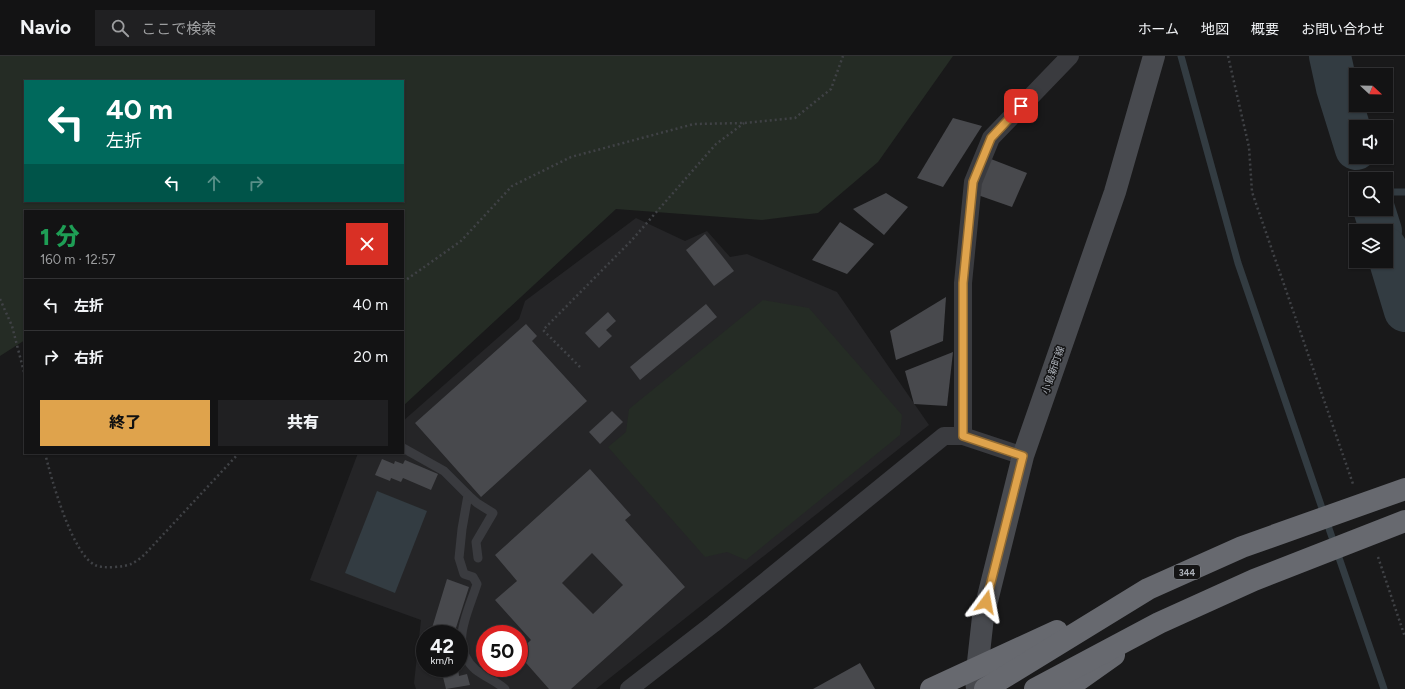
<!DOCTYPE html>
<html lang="ja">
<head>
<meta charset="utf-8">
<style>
	:root { --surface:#131314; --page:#202022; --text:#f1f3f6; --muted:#9d9ea0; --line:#323234; --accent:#dfa34c }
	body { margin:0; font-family:Figtree,"Noto Sans JP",sans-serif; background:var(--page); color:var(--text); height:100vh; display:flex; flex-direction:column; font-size:15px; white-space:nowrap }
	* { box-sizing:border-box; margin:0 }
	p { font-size:13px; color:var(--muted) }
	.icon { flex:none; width:22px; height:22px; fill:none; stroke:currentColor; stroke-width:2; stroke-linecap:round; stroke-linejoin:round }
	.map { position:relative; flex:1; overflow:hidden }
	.side { position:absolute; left:24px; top:154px; width:380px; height:244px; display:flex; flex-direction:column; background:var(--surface); border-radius:0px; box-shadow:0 1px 3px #0004,0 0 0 1px var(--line) }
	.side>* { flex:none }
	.guide { position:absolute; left:24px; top:24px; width:380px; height:122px; border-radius:0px; box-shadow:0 1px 3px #0004,0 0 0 1px var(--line); background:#00695c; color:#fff; overflow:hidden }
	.needle { width:26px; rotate:112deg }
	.tools { position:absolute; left:1349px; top:12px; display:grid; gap:8px }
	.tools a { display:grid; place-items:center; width:44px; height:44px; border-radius:0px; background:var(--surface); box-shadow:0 1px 3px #0004,0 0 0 1px var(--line); font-size:20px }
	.speed { position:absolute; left:416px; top:569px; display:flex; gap:8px; font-size:20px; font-weight:700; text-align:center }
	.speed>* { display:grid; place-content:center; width:52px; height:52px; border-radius:50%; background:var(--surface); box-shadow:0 1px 3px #0004,0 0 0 1px var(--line); line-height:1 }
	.speed small { font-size:10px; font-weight:400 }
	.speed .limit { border:6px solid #d22; background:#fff; color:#111 }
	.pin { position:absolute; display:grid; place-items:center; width:34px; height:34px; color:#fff; margin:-17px; border-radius:8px; box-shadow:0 2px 6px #0006 }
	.me { position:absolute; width:44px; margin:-22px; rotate:13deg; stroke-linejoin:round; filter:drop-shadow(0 0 3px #0008) }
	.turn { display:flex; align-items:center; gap:14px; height:84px; padding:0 16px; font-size:18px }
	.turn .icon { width:52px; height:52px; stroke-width:2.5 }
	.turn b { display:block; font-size:28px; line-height:34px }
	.lanes { display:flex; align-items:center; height:38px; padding:0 16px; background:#0003; justify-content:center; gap:20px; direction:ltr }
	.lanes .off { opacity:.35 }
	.round { display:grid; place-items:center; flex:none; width:42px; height:42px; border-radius:0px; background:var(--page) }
	.head { display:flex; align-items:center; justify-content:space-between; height:68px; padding:0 16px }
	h1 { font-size:24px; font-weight:800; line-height:30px; color:#1e9e55 }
	.button { display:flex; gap:8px; margin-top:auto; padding:8px 16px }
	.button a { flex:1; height:46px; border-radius:0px; background:var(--accent); color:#111; font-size:16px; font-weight:800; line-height:46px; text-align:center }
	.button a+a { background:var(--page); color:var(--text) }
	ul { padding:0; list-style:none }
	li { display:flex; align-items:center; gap:12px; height:52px; padding:0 16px; border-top:1px solid var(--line) }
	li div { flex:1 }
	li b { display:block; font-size:15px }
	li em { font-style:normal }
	header { display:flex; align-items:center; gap:24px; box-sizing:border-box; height:56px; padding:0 20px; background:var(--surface); border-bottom:1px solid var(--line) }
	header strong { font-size:19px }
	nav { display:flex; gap:22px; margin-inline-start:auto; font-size:14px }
	.search { width:280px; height:36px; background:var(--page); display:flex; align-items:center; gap:10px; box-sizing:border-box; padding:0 14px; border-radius:0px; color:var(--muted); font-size:15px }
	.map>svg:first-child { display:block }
	.built { fill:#252527; fill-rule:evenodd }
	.green { fill:#252c25; fill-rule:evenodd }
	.water { fill:#333c42 }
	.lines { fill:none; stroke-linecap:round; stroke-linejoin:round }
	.stream { stroke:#333c42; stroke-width:7 }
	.river { stroke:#333c42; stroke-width:42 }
	.building { fill:#48494d; fill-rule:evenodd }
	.path { stroke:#404246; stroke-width:2.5; stroke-dasharray:2 3; stroke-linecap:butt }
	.service { stroke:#3a3b3f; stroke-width:9 }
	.minor { stroke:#3a3b3f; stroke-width:18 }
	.secondary { stroke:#484a4f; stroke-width:22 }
	.motorway { stroke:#67696f; stroke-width:22 }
	.motorway-bridge { stroke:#67696f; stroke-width:22 }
	.route-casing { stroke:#916a31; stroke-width:10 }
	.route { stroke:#dfa34c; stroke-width:7 }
	.labels { text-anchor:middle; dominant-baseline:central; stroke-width:3; stroke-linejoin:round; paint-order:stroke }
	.shield { fill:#141415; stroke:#7e8288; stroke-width:1 }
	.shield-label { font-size:9px; font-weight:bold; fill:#acb1b9 }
	.street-label { font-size:10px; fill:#acb1b9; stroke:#141415 }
</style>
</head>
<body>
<header>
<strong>Navio</strong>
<div class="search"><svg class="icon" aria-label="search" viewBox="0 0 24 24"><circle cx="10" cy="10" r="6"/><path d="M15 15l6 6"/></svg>ここで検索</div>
<nav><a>ホーム</a><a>地図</a><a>概要</a><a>お問い合わせ</a></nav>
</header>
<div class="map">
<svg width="1405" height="633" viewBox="0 0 1405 633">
	<rect width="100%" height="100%" fill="#19191a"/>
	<!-- built -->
	<path class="built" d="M636 162 685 185 707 175 730 201 747 198 837 236 929 369 596 633H416L414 627 421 564 310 524 358 397H403V365L519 263 525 245ZM425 578H459V612H425ZM485 578H519V612H485Z"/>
	<!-- green -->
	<g class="green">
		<path d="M0 0H953L878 106 818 157 762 164 616 153 403 350V155H25V284L0 300ZM25 25H403V145H25Z"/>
		<path d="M763 244 809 252 902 359 900 379 746 504 727 496 705 501 608 391 626 376 629 353Z"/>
	</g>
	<!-- water -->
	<path class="water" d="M377 435 427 455 395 537 345 517Z"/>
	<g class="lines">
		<!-- stream -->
		<g class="stream">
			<path d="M1181 0 1238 207 1384 633"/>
			<path d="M1386 136H1405"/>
		</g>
		<!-- river -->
		<g class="river">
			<path d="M1330 0 1337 32 1356 93"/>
			<path d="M1374 153 1381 175"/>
			<path d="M1386 192 1405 255"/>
		</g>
	</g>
	<!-- building -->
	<g class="building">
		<path d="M953 62 982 70 943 131 917 122Z"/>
		<path d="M991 103 1027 117 1012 151 972 137Z"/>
		<path d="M886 137 908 151 884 179 853 153Z"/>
		<path d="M840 166 874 188 847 218 812 204Z"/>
		<path d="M705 178 734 215 714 230 686 194Z"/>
		<path d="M946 241 943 285 896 304 890 275Z"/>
		<path d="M706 248 717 261 640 324 630 311Z"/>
		<path d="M608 256 616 265 606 274 612 280 599 292 585 277Z"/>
		<path d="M526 268 537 280 532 285 587 345 481 441 415 367Z"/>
		<path d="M953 296 947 350 914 348 905 315Z"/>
		<path d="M612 355 623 366 600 388 589 376Z"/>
		<path d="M382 403 394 408 395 405 403 408 405 404 438 418 431 434 403 422 401 426 391 422 390 425 375 419Z"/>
		<path d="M590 413 631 459 625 464 685 531 571 633H549L519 599V595L531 584 495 544 517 525 495 499ZM592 497 623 529 593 558 562 527Z"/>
		<path d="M447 523 469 531 454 578H436L437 574 432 572Z"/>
		<path d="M860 607 875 633H813Z"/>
		<path d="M435 612H458L459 620 467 618 470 629 446 633 443 621H437Z"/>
	</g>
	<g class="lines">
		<!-- path -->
		<g class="path">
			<path d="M1228 0 1249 91 1252 136 1353 428"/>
			<path d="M403 226 461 185 512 130 571 101 694 68 744 67 795 62 831 33 843 0"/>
			<path d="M0 243 12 270 25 320"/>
			<path d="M580 311 543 274 631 185 716 88 744 67"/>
			<path d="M45 397C51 422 72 498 95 509 102 513 125 511 131 508 136 506 142 501 146 497L239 397"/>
			<path d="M1378 501 1405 581"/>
		</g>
		<!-- service -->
		<g class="service">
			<path d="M403 392 444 415 468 439 462 473 459 502 464 518 473 521 477 528C468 557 448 590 476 614 485 621 496 625 505 633"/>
			<path d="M468 439 477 447 493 457 476 486 478 502"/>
		</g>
		<!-- minor -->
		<g class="minor">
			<path d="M963 380V227L973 126 991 82 1070 0"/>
			<path d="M629 633 713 568 944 380H963L1023 400"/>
		</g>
		<!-- secondary -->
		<path class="secondary" d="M977 633 976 624 983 561 1023 400 1115 136 1154 0"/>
		<!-- motorway -->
		<path class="motorway" d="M1066 633 1114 599"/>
		<!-- motorway-bridge -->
		<g class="motorway-bridge">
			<path d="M931 633 1057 575"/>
			<path d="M985 633 1148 533 1242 491 1405 433"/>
			<path d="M1035 633 1159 567 1254 524 1405 465"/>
		</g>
	</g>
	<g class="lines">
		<!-- route casing -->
		<g class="route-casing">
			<path id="route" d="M986 546 1023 400 963 380V227L973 126 991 82 1021 50"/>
		</g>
		<!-- route -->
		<use href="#route" class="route"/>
	</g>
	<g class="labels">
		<!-- shield labels -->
		<rect class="shield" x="1174" y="509" width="26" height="14" rx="3"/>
		<g class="shield-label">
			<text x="1187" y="516">344</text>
		</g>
		<!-- street labels -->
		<g class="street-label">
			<text transform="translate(1053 314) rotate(-71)">小島新町線</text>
		</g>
	</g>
</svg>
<div class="tools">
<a><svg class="needle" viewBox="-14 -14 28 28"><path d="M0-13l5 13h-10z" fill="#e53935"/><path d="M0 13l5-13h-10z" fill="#9d9ea0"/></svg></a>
<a><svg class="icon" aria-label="sound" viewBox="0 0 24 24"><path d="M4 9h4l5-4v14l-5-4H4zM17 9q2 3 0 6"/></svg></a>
<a><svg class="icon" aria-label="search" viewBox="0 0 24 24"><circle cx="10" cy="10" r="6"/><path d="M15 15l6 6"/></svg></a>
<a><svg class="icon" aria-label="layers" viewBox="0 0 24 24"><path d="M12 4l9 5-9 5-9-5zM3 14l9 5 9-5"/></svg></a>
</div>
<div class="speed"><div>42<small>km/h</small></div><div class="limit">50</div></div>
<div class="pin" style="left:1021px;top:50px;background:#d93025"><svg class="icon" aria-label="arrive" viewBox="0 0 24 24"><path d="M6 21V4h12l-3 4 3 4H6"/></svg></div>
<svg class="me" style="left:986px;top:546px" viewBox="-20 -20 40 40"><path d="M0-17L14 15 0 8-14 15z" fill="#dfa34c" stroke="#fff" stroke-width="4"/></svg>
<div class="guide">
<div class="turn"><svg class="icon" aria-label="left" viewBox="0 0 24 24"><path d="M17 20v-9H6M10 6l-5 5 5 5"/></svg><div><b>40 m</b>左折</div></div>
<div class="lanes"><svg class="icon" aria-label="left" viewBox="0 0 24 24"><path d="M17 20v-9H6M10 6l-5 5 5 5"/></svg><svg class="icon off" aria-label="ahead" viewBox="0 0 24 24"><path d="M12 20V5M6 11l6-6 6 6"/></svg><svg class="icon off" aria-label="right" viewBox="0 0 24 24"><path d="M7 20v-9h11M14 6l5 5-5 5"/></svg></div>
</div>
<section class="side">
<div class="head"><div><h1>1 分</h1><p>160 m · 12:57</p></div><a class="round" style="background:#d93025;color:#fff"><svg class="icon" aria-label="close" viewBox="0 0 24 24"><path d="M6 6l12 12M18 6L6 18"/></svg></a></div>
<ul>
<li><svg class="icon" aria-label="left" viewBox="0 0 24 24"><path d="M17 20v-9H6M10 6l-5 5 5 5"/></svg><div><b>左折</b></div><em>40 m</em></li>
<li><svg class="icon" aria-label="right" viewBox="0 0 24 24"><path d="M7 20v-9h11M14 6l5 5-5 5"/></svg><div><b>右折</b></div><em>20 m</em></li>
</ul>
<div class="button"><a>終了</a><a>共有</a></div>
</section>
</div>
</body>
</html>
